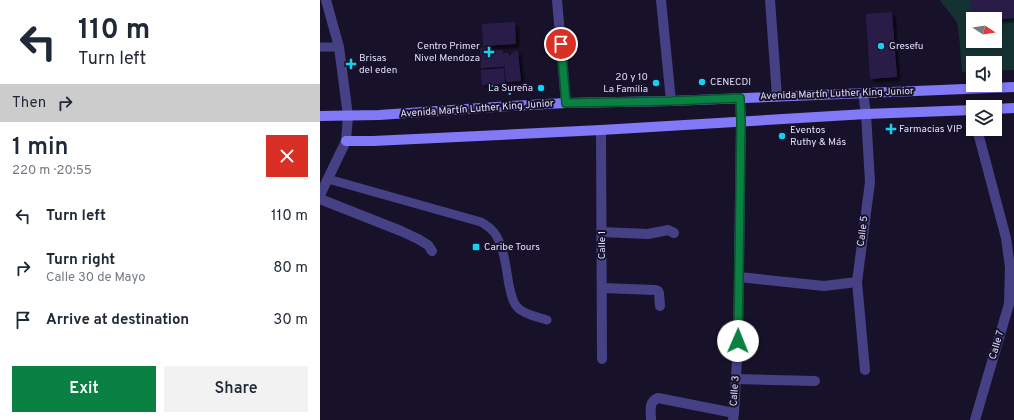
<!DOCTYPE html>
<html lang="en">
<head>
<meta charset="utf-8">
<style>
	:root { --surface:#fff; --page:#f2f2f3; --text:#1f2937; --muted:#747a83; --accent:#0b8043 }
	body { margin:0; font-family:Overpass,sans-serif; background:var(--page); color:var(--text); height:100vh; display:flex; flex-direction:column; font-size:15px; white-space:nowrap }
	* { box-sizing:border-box; margin:0 }
	p { font-size:13px; color:var(--muted) }
	.icon { flex:none; width:22px; height:22px; fill:none; stroke:currentColor; stroke-width:2; stroke-linecap:round; stroke-linejoin:round }
	.map { position:relative; flex:1; overflow:hidden }
	.drawer { display:flex; flex-direction:column; background:var(--surface); width:320px }
	.drawer>* { flex:none }
	.guide { background:#fff; color:var(--text); overflow:hidden }
	.needle { width:26px; rotate:102deg }
	.tools { position:absolute; left:646px; top:12px; display:grid; gap:8px }
	.tools a { display:grid; place-items:center; width:36px; height:36px; border-radius:0px; background:var(--surface); box-shadow:0 2px 6px #0003; font-size:20px }
	.pin { position:absolute; display:grid; place-items:center; width:34px; height:34px; color:#fff; margin:-17px; border:2px solid #fff; border-radius:50%; box-shadow:0 1px 4px #0007 }
	.me { position:absolute; width:44px; margin:-22px; rotate:1deg; stroke-linejoin:round; filter:drop-shadow(0 0 3px #0008) }
	.turn { display:flex; align-items:center; gap:14px; height:84px; padding:0 12px; font-size:18px }
	.turn .icon { width:52px; height:52px; stroke-width:2.5 }
	.turn b { display:block; font-size:28px; line-height:34px }
	.then { display:flex; align-items:center; height:38px; padding:0 12px; background:#0003; gap:8px; font-size:15px }
	.round { display:grid; place-items:center; flex:none; width:42px; height:42px; border-radius:0px; background:var(--page) }
	.head { display:flex; align-items:center; justify-content:space-between; height:68px; padding:0 12px }
	h1 { font-size:24px; font-weight:600; line-height:30px }
	.action { display:flex; gap:8px; margin-top:auto; padding:8px 12px }
	.action a { flex:1; height:46px; border-radius:0px; background:var(--accent); color:#fff; font-size:16px; font-weight:600; line-height:46px; text-align:center }
	.action a+a { background:var(--page); color:var(--text) }
	ul { padding:0; list-style:none }
	li { display:flex; align-items:center; gap:12px; height:52px; padding:0 12px }
	li div { flex:1 }
	li b { display:block; font-size:15px }
	li em { font-style:normal }
	main { display:flex; flex:1; min-height:0 }
	.map>svg:first-child { display:block }
	.green { fill:#153233 }
	.building { fill:#2a1f49; filter:url(#shadow) }
	.lines { fill:none; stroke-linecap:round; stroke-linejoin:round }
	.path { stroke:#38b5b3; stroke-width:2.5; stroke-dasharray:2 3; stroke-linecap:butt }
	.service { stroke:#464085; stroke-width:9 }
	.minor { stroke:#464085; stroke-width:10 }
	.tertiary { stroke:#464085; stroke-width:10 }
	.secondary { stroke:#8279f7; stroke-width:10 }
	.route-casing { stroke:#07532c; stroke-width:10 }
	.route { stroke:#0b8043; stroke-width:7 }
	.poi-dot { fill:#14d1f1; stroke:#171229; stroke-width:1.5 }
	.labels { text-anchor:middle; dominant-baseline:central; stroke-width:4; stroke-linejoin:round; paint-order:stroke }
	.poi-label { font-size:10px; fill:#e1dcfd; stroke:#171229; text-anchor:start }
	.street-label { font-size:10px; fill:#e1dcfd; stroke:#171229 }
</style>
</head>
<body>
<main>
<section class="drawer">
<div class="guide">
<div class="turn"><svg class="icon" aria-label="left" viewBox="0 0 24 24"><path d="M17 20v-9H6M10 6l-5 5 5 5"/></svg><div><b>110 m</b>Turn left</div></div>
<div class="then">Then<svg class="icon" aria-label="right" viewBox="0 0 24 24"><path d="M7 20v-9h11M14 6l5 5-5 5"/></svg></div>
</div>
<div class="head"><div><h1>1 min</h1><p>220 m · 20:55</p></div><a class="round" style="background:#d93025;color:#fff"><svg class="icon" aria-label="close" viewBox="0 0 24 24"><path d="M6 6l12 12M18 6L6 18"/></svg></a></div>
<ul>
<li><svg class="icon" aria-label="left" viewBox="0 0 24 24"><path d="M17 20v-9H6M10 6l-5 5 5 5"/></svg><div><b>Turn left</b></div><em>110 m</em></li>
<li><svg class="icon" aria-label="right" viewBox="0 0 24 24"><path d="M7 20v-9h11M14 6l5 5-5 5"/></svg><div><b>Turn right</b><p>Calle 30 de Mayo</p></div><em>80 m</em></li>
<li><svg class="icon" aria-label="arrive" viewBox="0 0 24 24"><path d="M6 21V4h12l-3 4 3 4H6"/></svg><div><b>Arrive at destination</b></div><em>30 m</em></li>
</ul>
<div class="action"><a>Exit</a><a>Share</a></div>
</section>
<div class="map">
<svg width="694" height="420" viewBox="0 0 694 420">
	<defs>
		<filter id="shadow"><feDropShadow dx="3.5" dy="3.5" stdDeviation="1" flood-color="#0009"/></filter>
	</defs>
	<rect width="100%" height="100%" fill="#171229"/>
	<!-- green -->
	<path class="green" d="M622 0H649L651 1 653 21V41H675V20L694 18V70L675 71V63H653V71L642 72 639 35 637 22 620 1Z"/>
	<!-- building -->
	<g class="building">
		<path d="M650 0H694V18L675 20 652 19Z"/>
		<path d="M572 12 577 77 550 79 546 14Z"/>
		<path d="M195 22 196 44 163 46 162 24Z"/>
		<path d="M168 47V51L183 50V53H189V57L194 51H198L201 81 186 82 184 61V67L161 68 160 48Z"/>
		<path d="M184 68 185 84 162 85 161 70Z"/>
	</g>
	<g class="lines">
		<!-- path -->
		<path class="path" d="M172 85 173 90 189 89 190 95"/>
		<!-- service -->
		<g class="service">
			<path d="M0 47H19"/>
			<path d="M8 179 161 222C165 224 168 227 171 229 184 241 186 269 189 285 191 293 192 302 198 308 205 315 218 317 227 320"/>
		</g>
		<!-- minor -->
		<g class="minor">
			<path d="M237 0 246 103"/>
			<path d="M341 0 351 101"/>
			<path d="M450 0 457 96"/>
			<path d="M543 93 546 114 550 182 537 282 545 370"/>
			<path d="M281 130 282 359"/>
			<path d="M0 195 26 141 28 116"/>
			<path d="M0 199 81 231 98 239 108 245 112 251"/>
			<path d="M281 232 328 234 348 230 354 233"/>
			<path d="M419 277 504 286 537 282"/>
			<path d="M282 288 335 290 338 291 339 293 340 306"/>
			<path d="M416 379 495 381"/>
			<path d="M331 420C331 411 328 402 338 398L414 413"/>
			<path d="M413 420 414 413 418 341 421 121 420 98"/>
			<path d="M655 420 689 304 690 267 686 238 657 129"/>
		</g>
		<!-- tertiary -->
		<path class="tertiary" d="M6 0 19 47 28 116"/>
		<!-- secondary -->
		<g class="secondary">
			<path d="M675 109 694 108"/>
			<path d="M0 116 59 115 191 106 246 103 351 101 694 87"/>
			<path d="M26 141H53L281 130 546 114 653 110"/>
		</g>
	</g>
	<g class="lines">
		<!-- route casing -->
		<g class="route-casing">
			<path id="route" d="M241 44 246 103 351 101 420 98 421 121 418 341"/>
		</g>
		<!-- route -->
		<use href="#route" class="route"/>
	</g>
	<!-- markers -->
	<g class="poi-dot">
		<circle cx="561" cy="46" r="4"/>
		<path d="M167 46h4v4h4v4h-4v4h-4v-4h-4v-4h4z"/>
		<path d="M29 58h4v4h4v4h-4v4h-4v-4h-4v-4h4z"/>
		<circle cx="382" cy="82" r="4"/>
		<circle cx="336" cy="83" r="4"/>
		<circle cx="221" cy="88" r="4"/>
		<path d="M569 123h4v4h4v4h-4v4h-4v-4h-4v-4h4z"/>
		<circle cx="462" cy="136" r="4"/>
		<rect x="152" y="243" width="8" height="8" rx="2"/>
	</g>
	<g class="labels">
		<!-- poi labels -->
		<g class="poi-label">
			<text x="160" y="46" text-anchor="end">Centro Primer<tspan x="160" dy="12">Nivel Mendoza</tspan></text>
			<text x="569" y="46">Gresefu</text>
			<text x="39" y="58">Brisas<tspan x="39" dy="12">del eden</tspan></text>
			<text x="328" y="77" text-anchor="end">20 y 10<tspan x="328" dy="12">La Familia</tspan></text>
			<text x="390" y="82">CENECDI</text>
			<text x="213" y="88" text-anchor="end">La Sureña</text>
			<text x="579" y="129">Farmacias VIP</text>
			<text x="470" y="130">Eventos<tspan x="470" dy="12">Ruthy &amp; Más</tspan></text>
			<text x="164" y="247">Caribe Tours</text>
		</g>
		<!-- street labels -->
		<g class="street-label">
			<text transform="translate(517 94) rotate(-2)">Avenida Martín Luther King Junior</text>
			<text transform="translate(157 109) rotate(-4)">Avenida Martín Luther King Junior</text>
			<text transform="translate(543 231) rotate(-83)">Calle 5</text>
			<text transform="translate(282 245) rotate(-90)">Calle 1</text>
			<text transform="translate(677 345) rotate(-74)">Calle 7</text>
			<text transform="translate(415 391) rotate(-86)">Calle 3</text>
		</g>
	</g>
</svg>
<div class="tools">
<a><svg class="needle" viewBox="-14 -14 28 28"><path d="M0-13l5 13h-10z" fill="#e53935"/><path d="M0 13l5-13h-10z" fill="#747a83"/></svg></a>
<a><svg class="icon" aria-label="sound" viewBox="0 0 24 24"><path d="M4 9h4l5-4v14l-5-4H4zM17 9q2 3 0 6"/></svg></a>
<a><svg class="icon" aria-label="layers" viewBox="0 0 24 24"><path d="M12 4l9 5-9 5-9-5zM3 14l9 5 9-5"/></svg></a>
</div>
<div class="pin" style="left:241px;top:44px;background:#d93025"><svg class="icon" aria-label="arrive" viewBox="0 0 24 24"><path d="M6 21V4h12l-3 4 3 4H6"/></svg></div>
<svg class="me" style="left:418px;top:341px" viewBox="-20 -20 40 40"><circle r="19" fill="#fff"/><path d="M0-13L10 11 0 6-10 11z" fill="#0b8043"/></svg>
</div>
</main>
</body>
</html>
